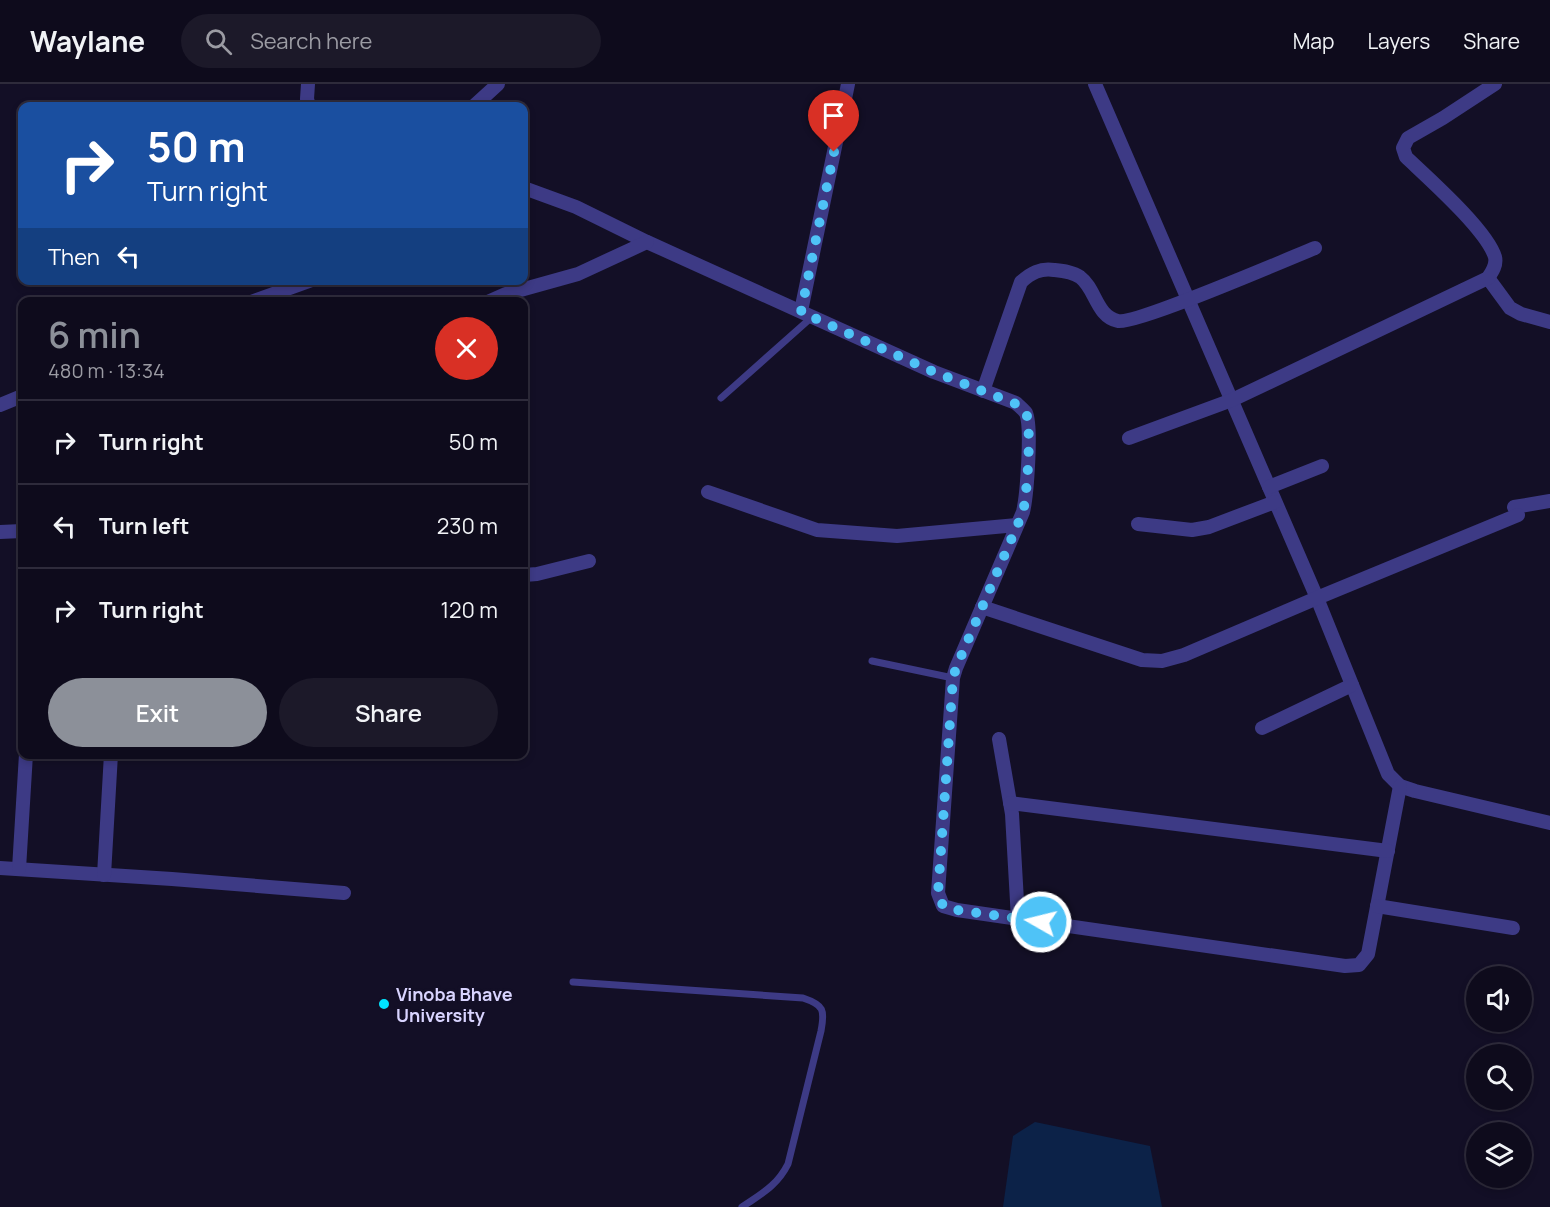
<!DOCTYPE html>
<html lang="en">
<head>
<meta charset="utf-8">
<style>
	:root { --surface:#0e0b1c; --page:#1c1929; --text:#f1f3f6; --muted:#9b9ba3; --line:#2e2b3b; --accent:#8c9099 }
	body { margin:0; font-family:Manrope,sans-serif; background:var(--page); color:var(--text); height:100vh; display:flex; flex-direction:column; font-size:22px; white-space:nowrap }
	* { box-sizing:border-box; margin:0 }
	p { font-size:20px; color:var(--muted) }
	.icon { flex:none; width:33px; height:33px; fill:none; stroke:currentColor; stroke-width:2; stroke-linecap:round; stroke-linejoin:round }
	.map { position:relative; flex:1; overflow:hidden }
	.drawer { position:absolute; left:18px; top:213px; width:510px; height:462px; display:flex; flex-direction:column; background:var(--surface); border-radius:12px; box-shadow:0 3px 9px #0003,0 0 0 2px var(--line) }
	.drawer>* { flex:none }
	.hud { position:absolute; left:18px; top:18px; width:510px; height:183px; border-radius:12px; box-shadow:0 3px 9px #0003,0 0 0 2px var(--line); background:#1a4fa0; color:#fff; overflow:hidden }
	.tools { position:absolute; left:1466px; top:882px; display:grid; gap:12px }
	.tools a { display:grid; place-items:center; width:66px; height:66px; border-radius:50%; background:var(--surface); box-shadow:0 3px 9px #0003,0 0 0 2px var(--line); font-size:30px }
	.pin { position:absolute; display:grid; place-items:center; width:51px; height:51px; color:#fff; margin:-62px -26px; border-radius:50% 50% 50% 0; rotate:-45deg; box-shadow:0 0 6px #0007 }
	.pin .icon { rotate:45deg }
	.me { position:absolute; width:66px; margin:-33px; rotate:278deg; stroke-linejoin:round; filter:drop-shadow(0 0 4px #0008) }
	.turn { display:flex; align-items:center; gap:21px; height:126px; padding:0 30px; font-size:27px }
	.turn .icon { width:78px; height:78px; stroke-width:2.5 }
	.turn b { display:block; font-size:42px; line-height:51px }
	.then { display:flex; align-items:center; height:57px; padding:0 30px; background:#0003; gap:12px; font-size:22px }
	.round { display:grid; place-items:center; flex:none; width:63px; height:63px; border-radius:32px; background:var(--page) }
	.overview { display:flex; align-items:center; justify-content:space-between; height:102px; padding:0 30px }
	h1 { font-size:36px; font-weight:600; line-height:45px; color:var(--accent) }
	.cta { display:flex; gap:12px; margin-top:auto; padding:12px 30px }
	.cta a { flex:1; height:69px; border-radius:36px; background:var(--accent); color:#fff; font-size:24px; font-weight:600; line-height:69px; text-align:center }
	.cta a+a { background:var(--page); color:var(--text) }
	ul { padding:0; list-style:none }
	li { display:flex; align-items:center; gap:18px; height:84px; padding:0 30px; border-top:2px solid var(--line) }
	li div { flex:1 }
	li b { display:block; font-size:22px }
	li em { font-style:normal }
	header { display:flex; align-items:center; gap:36px; box-sizing:border-box; height:84px; padding:0 30px; background:var(--surface); border-bottom:2px solid var(--line) }
	header strong { font-size:28px }
	nav { display:flex; gap:33px; margin-inline-start:auto; font-size:21px }
	.search { width:420px; height:54px; background:var(--page); display:flex; align-items:center; gap:15px; box-sizing:border-box; padding:0 21px; border-radius:33px; color:var(--muted); font-size:22px }
	.map>svg:first-child { display:block }
	.water { fill:#0c2248 }
	.lines { fill:none; stroke-linecap:round; stroke-linejoin:round }
	.service { stroke:#3d3a85; stroke-width:7 }
	.minor { stroke:#3d3a85; stroke-width:14 }
	.route { stroke:#4fc3f7; stroke-width:10; stroke-dasharray:0 18 }
	.poi-dot { fill:#00e5ff; stroke:#130f26; stroke-width:2 }
	.labels { text-anchor:middle; dominant-baseline:central; stroke-width:6; stroke-linejoin:round; paint-order:stroke }
	.poi-label { font-size:18px; font-weight:bold; fill:#d9d4ff; stroke:#130f26; text-anchor:start }
</style>
</head>
<body>
<header>
<strong>Waylane</strong>
<div class="search"><svg class="icon" aria-label="search" viewBox="0 0 24 24"><circle cx="10" cy="10" r="6"/><path d="M15 15l6 6"/></svg>Search here</div>
<nav><a>Map</a><a>Layers</a><a>Share</a></nav>
</header>
<div class="map">
<svg width="1550" height="1123" viewBox="0 0 1550 1123">
	<rect width="100%" height="100%" fill="#130f26"/>
	<!-- water -->
	<path class="water" d="M1035 1038 1150 1062 1162 1123H1003L1013 1052Z"/>
	<g class="lines">
		<!-- service -->
		<g class="service">
			<path d="M721 314 812 233"/>
			<path d="M872 577 953 594"/>
			<path d="M573 898 803 914C824 921 825 926 821 947L788 1080C777 1102 761 1110 742 1123"/>
		</g>
		<!-- minor -->
		<g class="minor">
			<path d="M308 0 307 15 309 22"/>
			<path d="M1095 0 1317 514 1388 690 1400 702 1415 707 1550 739"/>
			<path d="M474 22 498 0"/>
			<path d="M524 104 576 123 647 158 934 288 1016 319C1019 322 1024 326 1026 329 1032 343 1027 411 1023 428L956 584 953 594 938 809 943 822 957 826 1345 882 1359 881 1368 870 1400 702"/>
			<path d="M1488 194 1510 224 1521 230 1550 238"/>
			<path d="M251 218 312 196"/>
			<path d="M488 218 506 210 578 190 647 158"/>
			<path d="M801 227 848 0"/>
			<path d="M983 307 1021 198C1031 189 1040 184 1054 186 1063 187 1073 188 1080 193 1096 205 1096 232 1118 237 1135 241 1288 175 1315 164"/>
			<path d="M0 321 22 312"/>
			<path d="M1129 354 1232 316 1488 194C1492 188 1497 181 1495 173 1487 146 1428 94 1406 73L1403 64 1408 54 1443 34 1495 0"/>
			<path d="M1269 403 1322 382"/>
			<path d="M708 408 817 446 897 452 1017 441"/>
			<path d="M1514 423 1550 417"/>
			<path d="M1138 440 1192 446 1209 443 1275 418"/>
			<path d="M0 448 22 447"/>
			<path d="M524 491 537 490 589 477"/>
			<path d="M982 523 1142 576 1162 577 1184 571 1317 514 1518 431"/>
			<path d="M1262 644 1352 601"/>
			<path d="M999 655 1012 730 1018 835"/>
			<path d="M1010 719 1388 767"/>
			<path d="M0 784 172 795 344 809"/>
			<path d="M19 785 26 670"/>
			<path d="M104 791 111 670"/>
			<path d="M1377 822 1513 844"/>
		</g>
	</g>
	<g class="lines">
		<!-- route -->
		<path class="route" d="M834 68 801 228 934 288 1016 320C1019 322 1024 326 1026 329 1032 343 1027 411 1023 428L956 584 953 594 938 809 943 822 957 826 1041 838"/>
	</g>
	<!-- markers -->
	<circle class="poi-dot" cx="384" cy="920" r="6"/>
	<g class="labels">
		<!-- poi labels -->
		<g class="poi-label">
			<text x="396" y="910">Vinoba Bhave<tspan x="396" dy="21">University</tspan></text>
		</g>
	</g>
</svg>
<div class="tools">
<a><svg class="icon" aria-label="sound" viewBox="0 0 24 24"><path d="M4 9h4l5-4v14l-5-4H4zM17 9q2 3 0 6"/></svg></a>
<a><svg class="icon" aria-label="search" viewBox="0 0 24 24"><circle cx="10" cy="10" r="6"/><path d="M15 15l6 6"/></svg></a>
<a><svg class="icon" aria-label="layers" viewBox="0 0 24 24"><path d="M12 4l9 5-9 5-9-5zM3 14l9 5 9-5"/></svg></a>
</div>
<div class="pin" style="left:834px;top:68px;background:#d93025"><svg class="icon" aria-label="arrive" viewBox="0 0 24 24"><path d="M6 21V4h12l-3 4 3 4H6"/></svg></div>
<svg class="me" style="left:1041px;top:838px" viewBox="-20 -20 40 40"><circle r="17" fill="#4fc3f7" stroke="#fff" stroke-width="3"/><path d="M0-11L8 9 0 5-8 9z" fill="#fff"/></svg>
<div class="hud">
<div class="turn"><svg class="icon" aria-label="right" viewBox="0 0 24 24"><path d="M7 20v-9h11M14 6l5 5-5 5"/></svg><div><b>50 m</b>Turn right</div></div>
<div class="then">Then<svg class="icon" aria-label="left" viewBox="0 0 24 24"><path d="M17 20v-9H6M10 6l-5 5 5 5"/></svg></div>
</div>
<section class="drawer">
<div class="overview"><div><h1>6 min</h1><p>480 m · 13:34</p></div><a class="round" style="background:#d93025;color:#fff"><svg class="icon" aria-label="close" viewBox="0 0 24 24"><path d="M6 6l12 12M18 6L6 18"/></svg></a></div>
<ul>
<li><svg class="icon" aria-label="right" viewBox="0 0 24 24"><path d="M7 20v-9h11M14 6l5 5-5 5"/></svg><div><b>Turn right</b></div><em>50 m</em></li>
<li><svg class="icon" aria-label="left" viewBox="0 0 24 24"><path d="M17 20v-9H6M10 6l-5 5 5 5"/></svg><div><b>Turn left</b></div><em>230 m</em></li>
<li><svg class="icon" aria-label="right" viewBox="0 0 24 24"><path d="M7 20v-9h11M14 6l5 5-5 5"/></svg><div><b>Turn right</b></div><em>120 m</em></li>
</ul>
<div class="cta"><a>Exit</a><a>Share</a></div>
</section>
</div>
</body>
</html>
